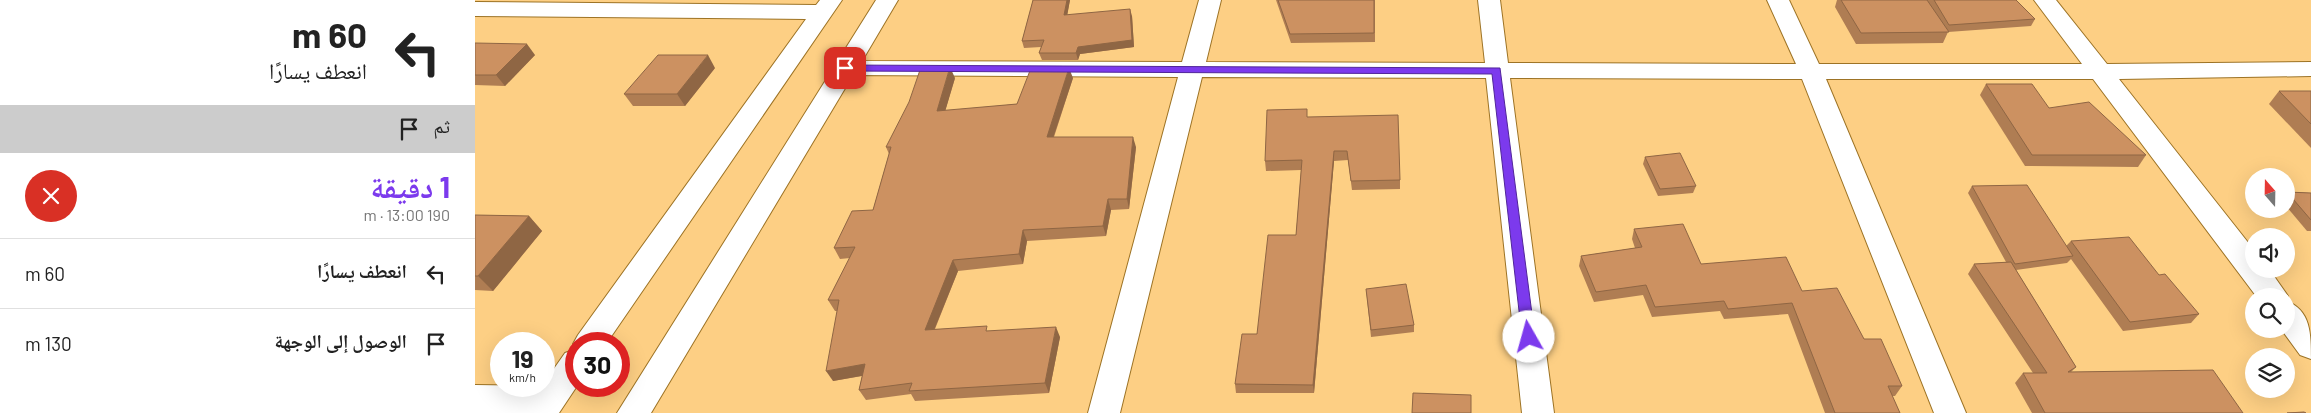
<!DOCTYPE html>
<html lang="ar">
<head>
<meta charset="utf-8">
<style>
	:root { --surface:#fff; --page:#f2f2f2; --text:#222; --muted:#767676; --line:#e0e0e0; --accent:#7c3aed }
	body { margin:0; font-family:Barlow,"Noto Naskh Arabic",sans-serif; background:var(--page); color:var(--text); direction:rtl; height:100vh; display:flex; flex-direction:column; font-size:19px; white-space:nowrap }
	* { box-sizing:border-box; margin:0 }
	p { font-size:16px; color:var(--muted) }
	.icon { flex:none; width:28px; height:28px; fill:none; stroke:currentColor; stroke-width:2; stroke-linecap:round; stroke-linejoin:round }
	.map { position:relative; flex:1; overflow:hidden; direction:ltr }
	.drawer { display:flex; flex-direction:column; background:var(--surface); width:475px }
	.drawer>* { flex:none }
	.guide { background:#fff; color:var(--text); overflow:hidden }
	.needle { width:32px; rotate:340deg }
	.fabs { position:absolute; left:1770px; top:168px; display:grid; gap:10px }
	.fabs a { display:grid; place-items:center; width:50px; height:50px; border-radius:50%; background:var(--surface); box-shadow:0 5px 20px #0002; font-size:25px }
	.speed { position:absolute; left:15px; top:332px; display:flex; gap:10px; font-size:25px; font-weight:700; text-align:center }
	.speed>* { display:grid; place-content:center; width:65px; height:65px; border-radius:50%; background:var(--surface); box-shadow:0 5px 20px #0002; line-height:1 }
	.speed small { font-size:12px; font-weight:400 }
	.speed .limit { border:8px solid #d22; background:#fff; color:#111 }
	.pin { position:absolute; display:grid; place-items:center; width:42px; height:42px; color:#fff; margin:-21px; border-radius:10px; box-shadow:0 2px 8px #0006 }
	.me { position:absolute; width:55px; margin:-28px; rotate:353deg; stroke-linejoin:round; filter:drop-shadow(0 0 4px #0008) }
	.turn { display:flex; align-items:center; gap:18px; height:105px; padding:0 25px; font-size:22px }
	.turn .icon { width:65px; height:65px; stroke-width:2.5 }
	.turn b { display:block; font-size:35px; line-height:42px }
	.then { display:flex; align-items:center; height:48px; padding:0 25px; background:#0003; gap:10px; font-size:19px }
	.round { display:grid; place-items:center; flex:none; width:52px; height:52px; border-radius:26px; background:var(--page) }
	.headline { display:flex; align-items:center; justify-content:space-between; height:85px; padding:0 25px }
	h1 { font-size:30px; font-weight:700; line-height:38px; color:var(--accent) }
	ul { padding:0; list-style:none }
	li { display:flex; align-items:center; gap:15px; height:70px; padding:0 25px; border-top:1px solid var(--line) }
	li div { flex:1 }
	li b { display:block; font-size:19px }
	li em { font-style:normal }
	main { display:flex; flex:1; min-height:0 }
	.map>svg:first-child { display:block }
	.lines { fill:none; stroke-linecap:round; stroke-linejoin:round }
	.street-casing { stroke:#9d7325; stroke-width:2 }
	.street { fill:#fff; fill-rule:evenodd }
	.wall { fill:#af7d53 }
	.shaded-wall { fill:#8f6644 }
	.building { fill:#cc9161; stroke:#8f6644 }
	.route { fill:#7c3aed; stroke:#51269a }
</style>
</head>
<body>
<main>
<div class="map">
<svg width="1836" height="413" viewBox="0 0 1836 413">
	<rect width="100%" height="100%" fill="#fdcf84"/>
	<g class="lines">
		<!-- street casing -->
		<g class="street-casing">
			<g id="street">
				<path d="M345 0H367L131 344H101L102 386 84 413H0V385L69 386V383L90 353 101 349 98 344 103 335 331 19 0 16V2L341 5Z"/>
				<path d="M401 0H423L387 61 707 62 724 0H746L731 62 1010 63 1003 0H1025L1033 63 1321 64 1292 0H1314L1344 64H1607L1559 0H1581L1632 64 1836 62V76L1644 79 1779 250V269H1794L1813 296 1811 299V296H1781L1618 79H1351L1491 413H1459L1327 79 1035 78 1079 413H1047L1011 78 727 77 645 413H613L703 77 378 75 176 413H142Z"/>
				<path d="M1811 301C1836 310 1836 334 1836 359L1825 355 1806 329H1811Z"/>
			</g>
		</g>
		<!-- street -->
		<use href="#street" class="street"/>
	</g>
	<!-- wall -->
	<g class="wall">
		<path d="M558 0H595L592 15 657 16 659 47 605 54 603 60H567L564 53 566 47 549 48 547 41Z"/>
		<path d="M801 0H900V42L816 43Z"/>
		<path d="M1362 0H1541L1560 19 1556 26 1473 32 1468 43 1381 44 1360 7Z"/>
		<path d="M0 43 60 55 30 86 0 85Z"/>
		<path d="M240 68 210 106H158L149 94Z"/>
		<path d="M480 78 470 111 542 104 598 78 579 137 661 147 654 209 636 210 631 236 552 241 548 264 483 271 460 329 515 331 585 337 574 393 440 401 436 394 391 400 384 390 387 376 358 381 362 311H360L353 300 375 258 365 259 359 248 398 210 414 154 411 147Z"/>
		<path d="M1511 84 1574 108 1671 155 1663 167 1550 166 1505 95Z"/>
		<path d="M1804 91H1836V148L1794 104Z"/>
		<path d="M832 117 925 180V189L877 190 873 160 859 161 839 393H761L760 384 782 334 821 235 826 170 791 171 790 161Z"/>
		<path d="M1170 157 1221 186 1218 193 1183 196 1168 164Z"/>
		<path d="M1497 186 1591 246 1596 241 1684 275 1724 314 1716 323 1648 331 1596 259 1592 263 1541 270 1601 367 1596 372 1768 413H1557L1540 383 1548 373H1558L1493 274 1499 264 1531 262 1493 193Z"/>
		<path d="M1812 192 1836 193V231H1832L1811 206V193Z"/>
		<path d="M0 215 54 216 67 231 18 291 0 290Z"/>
		<path d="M1159 229 1226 264 1327 291 1389 339 1427 386 1420 396H1417L1425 413H1350L1313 314 1249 319 1245 311 1177 317 1168 295 1119 302 1104 266 1106 256 1160 248 1157 239Z"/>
		<path d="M891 289 939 325V332L896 337Z"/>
	</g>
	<!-- shaded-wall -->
	<g class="shaded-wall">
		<path d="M592 0H595L591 22 589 15Z"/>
		<path d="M655 9 657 16 659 47 605 54 603 60 601 53 603 47Z"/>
		<path d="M52 44 60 55 30 86 21 75Z"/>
		<path d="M233 55 240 68 210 106 202 94Z"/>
		<path d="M475 67 480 78 467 122 462 111Z"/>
		<path d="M594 68 598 78 575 147 572 137Z"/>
		<path d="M658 137 661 147 654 209 652 199Z"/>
		<path d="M859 151V161L839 393 838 385Z"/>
		<path d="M633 199 636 210 631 236 628 226Z"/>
		<path d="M54 216 67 231 18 291 3 276Z"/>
		<path d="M548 230 552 241 548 264 544 254Z"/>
		<path d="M478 260 483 271 455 340 450 330Z"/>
		<path d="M581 327 585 337 574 393 570 383Z"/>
		<path d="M390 364 397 374 358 381 351 371Z"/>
	</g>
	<!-- building -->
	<g class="building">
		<path d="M558 0H592L589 15 655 9 657 40 603 47 601 53H564L569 40 547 41Z"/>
		<path d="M803 0H899V33L815 34Z"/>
		<path d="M1366 0H1452L1474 32 1386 33Z"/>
		<path d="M1459 0H1541L1560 19 1474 25Z"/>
		<path d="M0 43 52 44 21 75H0Z"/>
		<path d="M183 55H233L202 94H149Z"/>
		<path d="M446 67H475L462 111 542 104 556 68H594L572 137H658L652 199H633L628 226 548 230 544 254 478 260 450 330 512 326 511 331 581 327 570 383 434 391 437 383 384 390 390 364 351 371 364 300H353L380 247 359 248 377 211 398 210 416 147H411L434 102Z"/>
		<path d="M1511 84H1557L1574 108 1614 102 1671 155H1557Z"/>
		<path d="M1804 91H1836V124Z"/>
		<path d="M832 109V117L923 115 925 180 876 181 872 151H859L838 385 760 384 767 334H782L793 235H821L827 160 790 161 792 110Z"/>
		<path d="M1205 153 1221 186 1185 189 1170 157Z"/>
		<path d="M1552 185 1598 256 1540 264 1497 186Z"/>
		<path d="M1812 192 1836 193V220Z"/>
		<path d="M0 215 54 216 3 276H0Z"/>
		<path d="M1208 224 1226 264 1311 257 1327 291 1362 288 1389 339H1406L1427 386H1413L1425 413H1360L1317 303 1253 309 1249 301 1180 307 1171 285 1121 292 1106 256 1167 247 1159 229Z"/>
		<path d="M1654 237 1684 275 1690 274 1724 314 1655 322 1596 241Z"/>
		<path d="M1536 262 1601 367 1593 372 1738 370 1768 413H1570L1548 373H1572L1499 264Z"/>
		<path d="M931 284 939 325 896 330 891 289Z"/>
		<path d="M938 393 996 395V413H937Z"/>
		<path d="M1829 412 1831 413H1812Z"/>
	</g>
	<!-- route -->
	<path class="route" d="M367 65 1025 68 1060 337 1058 341H1049L1047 337 1017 74 370 71 366 68Z"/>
</svg>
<div class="fabs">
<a><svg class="needle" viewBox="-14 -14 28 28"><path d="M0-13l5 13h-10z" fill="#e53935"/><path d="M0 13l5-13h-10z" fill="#767676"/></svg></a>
<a><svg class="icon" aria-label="sound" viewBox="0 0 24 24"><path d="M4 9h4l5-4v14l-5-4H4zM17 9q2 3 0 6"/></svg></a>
<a><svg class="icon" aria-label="search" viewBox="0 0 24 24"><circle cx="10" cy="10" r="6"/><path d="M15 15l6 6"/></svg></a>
<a><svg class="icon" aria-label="layers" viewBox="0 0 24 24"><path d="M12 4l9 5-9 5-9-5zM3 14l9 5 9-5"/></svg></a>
</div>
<div class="speed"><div>19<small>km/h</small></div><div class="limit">30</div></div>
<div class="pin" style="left:370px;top:68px;background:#d93025"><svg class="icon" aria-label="arrive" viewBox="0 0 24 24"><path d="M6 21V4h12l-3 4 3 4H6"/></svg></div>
<svg class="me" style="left:1054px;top:337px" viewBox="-20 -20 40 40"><circle r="19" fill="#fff"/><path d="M0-13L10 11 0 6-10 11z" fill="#7c3aed"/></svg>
</div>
<section class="drawer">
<div class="guide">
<div class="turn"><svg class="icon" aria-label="left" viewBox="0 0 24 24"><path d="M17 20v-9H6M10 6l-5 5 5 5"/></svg><div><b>60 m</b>انعطف يسارًا</div></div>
<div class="then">ثم<svg class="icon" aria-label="arrive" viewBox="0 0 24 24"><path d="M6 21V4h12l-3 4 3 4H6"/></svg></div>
</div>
<div class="headline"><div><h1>1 دقيقة</h1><p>190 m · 13:00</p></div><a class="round" style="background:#d93025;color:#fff"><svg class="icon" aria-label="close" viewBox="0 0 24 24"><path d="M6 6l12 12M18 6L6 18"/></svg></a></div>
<ul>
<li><svg class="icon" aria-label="left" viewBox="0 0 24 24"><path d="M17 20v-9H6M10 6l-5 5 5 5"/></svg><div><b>انعطف يسارًا</b></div><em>60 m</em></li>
<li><svg class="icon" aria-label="arrive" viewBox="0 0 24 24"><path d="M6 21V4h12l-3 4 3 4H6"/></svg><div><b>الوصول إلى الوجهة</b></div><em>130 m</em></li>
</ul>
</section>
</main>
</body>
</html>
